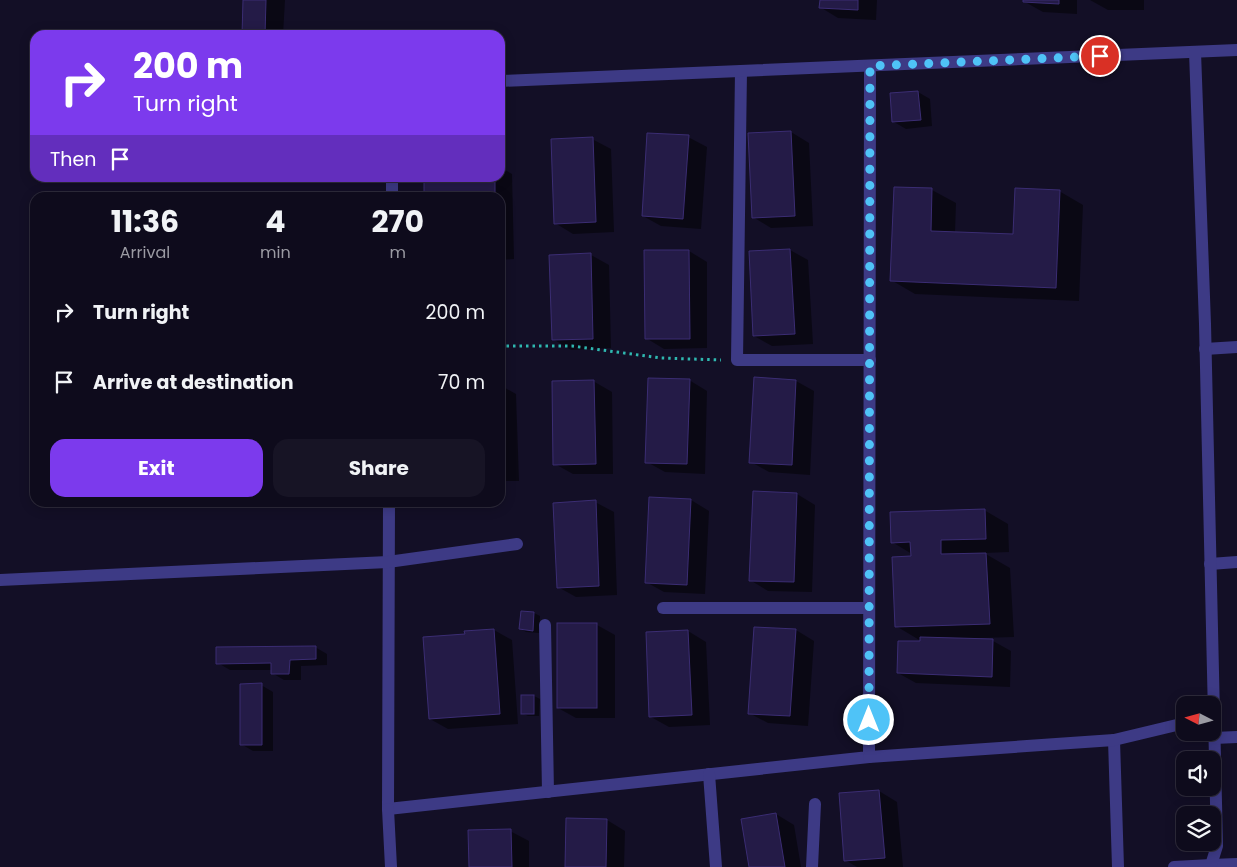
<!DOCTYPE html>
<html lang="en">
<head>
<meta charset="utf-8">
<style>
	:root { --surface:#0e0b1c; --page:#171425; --text:#f1f3f6; --muted:#9b9ba3; --line:#2e2b3b; --accent:#7c3aed }
	body { margin:0; font-family:Poppins,sans-serif; background:var(--page); color:var(--text); height:100vh; display:flex; flex-direction:column; font-size:19px; white-space:nowrap }
	* { box-sizing:border-box; margin:0 }
	p { font-size:16px; color:var(--muted) }
	.icon { flex:none; width:28px; height:28px; fill:none; stroke:currentColor; stroke-width:2; stroke-linecap:round; stroke-linejoin:round }
	.map { position:relative; flex:1; overflow:hidden }
	.panel { position:absolute; left:30px; top:192px; width:475px; height:315px; display:flex; flex-direction:column; background:var(--surface); border-radius:15px; box-shadow:0 2px 12px #0003,0 0 0 1px var(--line) }
	.panel>* { flex:none }
	.hud { position:absolute; left:30px; top:30px; width:475px; height:152px; border-radius:15px; box-shadow:0 2px 12px #0003,0 0 0 1px var(--line); background:#7c3aed; color:#fff; overflow:hidden }
	.needle { width:32px; rotate:276deg }
	.buttons { position:absolute; left:1176px; top:696px; display:grid; gap:10px }
	.buttons a { display:grid; place-items:center; width:45px; height:45px; border-radius:10px; background:var(--surface); box-shadow:0 2px 12px #0003,0 0 0 1px var(--line); font-size:25px }
	.pin { position:absolute; display:grid; place-items:center; width:42px; height:42px; color:#fff; margin:-21px; border:2px solid #fff; border-radius:50%; box-shadow:0 1px 5px #0007 }
	.me { position:absolute; width:55px; margin:-28px; rotate:0deg; stroke-linejoin:round; filter:drop-shadow(0 0 4px #0008) }
	.turn { display:flex; align-items:center; gap:18px; height:105px; padding:0 20px; font-size:22px }
	.turn .icon { width:65px; height:65px; stroke-width:2.5 }
	.turn b { display:block; font-size:35px; line-height:42px }
	.then { display:flex; align-items:center; height:48px; padding:0 20px; background:#0003; gap:10px; font-size:19px }
	.eta { display:flex; justify-content:space-evenly; align-items:center; height:85px; text-align:center }
	.eta b { font-size:30px; font-weight:700; line-height:35px }
	.cta { display:flex; gap:10px; margin-top:auto; padding:10px 20px }
	.cta a { flex:1; height:58px; border-radius:15px; background:var(--accent); color:#fff; font-size:20px; font-weight:700; line-height:58px; text-align:center }
	.cta a+a { background:var(--page); color:var(--text) }
	ul { padding:0; list-style:none }
	li { display:flex; align-items:center; gap:15px; height:70px; padding:0 20px }
	li div { flex:1 }
	li b { display:block; font-size:19px }
	li em { font-style:normal }
	.map>svg:first-child { display:block }
	.shadow { fill:#0007 }
	.building { fill:#241b47; stroke:#3b2d73 }
	.lines { fill:none; stroke-linecap:round; stroke-linejoin:round }
	.path { stroke:#2fb8b0; stroke-width:3; stroke-dasharray:2.5 4; stroke-linecap:butt }
	.service { stroke:#3d3a85; stroke-width:12 }
	.minor { stroke:#3d3a85; stroke-width:12 }
	.route { stroke:#4fc3f7; stroke-width:9; stroke-dasharray:0 16.2 }
</style>
</head>
<body>
<div class="map">
<svg width="1237" height="867" viewBox="0 0 1237 867">
	<rect width="100%" height="100%" fill="#130f26"/>
	<!-- shadow -->
	<g class="shadow">
		<path d="M244 0H285L283 35H243Z"/>
		<path d="M821 0H877L876 20 838 18 820 7Z"/>
		<path d="M1025 0H1077V14L1043 12 1025 2Z"/>
		<path d="M1090 0H1144V10H1108Z"/>
		<path d="M918 92 930 99 932 126 906 129 894 122Z"/>
		<path d="M791 132 809 143 813 226 771 228 753 217 749 134Z"/>
		<path d="M688 137 707 147 701 229 661 226 643 216Z"/>
		<path d="M592 139 611 149 614 232 573 234 555 223Z"/>
		<path d="M500 167 512 174 514 259 500 260V198H426L425 178H500Z"/>
		<path d="M895 188 932 190 956 203 955 233 1014 236 1059 191 1083 205 1079 301 915 294 891 280Z"/>
		<path d="M790 250 808 260 813 344 772 346 754 336Z"/>
		<path d="M689 251 707 262V348L664 349 646 338Z"/>
		<path d="M591 255 609 265 611 348 571 350 553 339Z"/>
		<path d="M755 379 796 381 814 391 810 475 769 472 751 462Z"/>
		<path d="M689 380 707 391 705 474 665 472 647 462Z"/>
		<path d="M593 381 612 392 613 474H573L555 464Z"/>
		<path d="M500 385 516 394 519 481H500Z"/>
		<path d="M754 492 797 494 815 505 812 592 768 591 750 580Z"/>
		<path d="M650 498 691 500 709 511 705 594 664 592 646 582Z"/>
		<path d="M595 502 614 512 617 595 576 597 558 587Z"/>
		<path d="M984 510 1008 524 1009 552 984 553 1010 568 1014 637 981 638V640L993 641 1011 651 1010 687 916 683 898 673 921 641 896 626 912 554 892 542Z"/>
		<path d="M522 612 534 613 540 616 539 633 526 632 521 629Z"/>
		<path d="M597 625 615 635V718H576L558 708Z"/>
		<path d="M494 630 512 640 518 724 448 729 430 719Z"/>
		<path d="M796 630 814 641 808 726 768 723 749 713Z"/>
		<path d="M688 631 706 642 710 725 669 727 651 717Z"/>
		<path d="M315 647 327 654V665L301 666V680H284L272 673V670H230L218 663Z"/>
		<path d="M261 685 273 692V751H253L241 744Z"/>
		<path d="M534 696 540 699 539 716H528L522 713Z"/>
		<path d="M879 791 897 802 903 867H857L845 860 840 794Z"/>
		<path d="M776 814 794 825 801 867H750Z"/>
		<path d="M607 820 625 831 624 867H567Z"/>
		<path d="M510 831 529 841V867H470Z"/>
	</g>
	<!-- building -->
	<g class="building">
		<path d="M243 0H266L265 35H242Z"/>
		<path d="M820 0H858V10L819 8Z"/>
		<path d="M1023 0H1059V4L1023 2Z"/>
		<path d="M918 91 921 120 892 122 890 93Z"/>
		<path d="M791 131 795 216 752 218 748 133Z"/>
		<path d="M647 133 689 135 683 219 642 216Z"/>
		<path d="M593 137 596 222 554 224 551 139Z"/>
		<rect x="424" y="178" width="71" height="20"/>
		<path d="M894 187 932 188 931 231 1013 234 1015 188 1060 190 1056 288 890 281Z"/>
		<path d="M790 249 795 334 753 336 749 251Z"/>
		<path d="M644 250H689L690 339H645Z"/>
		<path d="M591 253 593 339 552 340 549 255Z"/>
		<path d="M754 377 796 380 792 465 749 463Z"/>
		<path d="M648 378 690 379 687 464 645 463Z"/>
		<path d="M594 380 596 464 553 465 552 381Z"/>
		<path d="M753 491 797 493 794 582 749 581Z"/>
		<path d="M649 497 691 499 687 585 645 583Z"/>
		<path d="M596 500 599 586 557 588 553 503Z"/>
		<path d="M985 509 986 539 941 540V554L986 553 990 624 895 627 892 557 911 556 910 542 891 543 890 512Z"/>
		<path d="M521 611 534 612 533 631 519 629Z"/>
		<rect x="557" y="623" width="40" height="85"/>
		<path d="M754 627 796 629 790 716 748 714Z"/>
		<path d="M494 629 500 714 429 719 423 637 465 634 464 631Z"/>
		<path d="M688 630 692 715 649 717 646 632Z"/>
		<path d="M920 637 993 639 992 677 897 673 898 641H920Z"/>
		<path d="M316 646V659L290 660 289 674H271V663L216 664V647Z"/>
		<path d="M262 683V745H240V684Z"/>
		<rect x="521" y="695" width="13" height="19"/>
		<path d="M879 790 885 858 844 861 839 793Z"/>
		<path d="M776 813 785 867H749L741 819Z"/>
		<path d="M566 818 607 819 606 867H565Z"/>
		<path d="M511 829 512 867H469L468 830Z"/>
	</g>
	<g class="lines">
		<!-- path -->
		<path class="path" d="M500 346H572L661 358 721 360"/>
		<!-- service -->
		<g class="service">
			<path d="M741 71 737 360H870"/>
			<path d="M663 608H869"/>
			<path d="M545 625 548 792"/>
			<path d="M812 867 815 804"/>
		</g>
		<!-- minor -->
		<g class="minor">
			<path d="M500 81 1237 50"/>
			<path d="M392 198V178"/>
			<path d="M1205 349 1237 347"/>
			<path d="M389 502 388 809 869 757 870 66"/>
			<path d="M1210 564 1237 562"/>
			<path d="M0 580 388 562 517 544"/>
			<path d="M1214 738 1237 737"/>
			<path d="M1114 740 1118 867"/>
			<path d="M869 757 1114 740 1185 723"/>
			<path d="M709 774 716 867"/>
			<path d="M388 809 391 867"/>
			<path d="M1211 865 1237 864"/>
			<path d="M1174 867 1211 865 1217 846 1205 324 1195 52"/>
		</g>
	</g>
	<g class="lines">
		<!-- route -->
		<path class="route" d="M869 720 870 66 1100 56"/>
	</g>
</svg>
<div class="buttons">
<a><svg class="needle" viewBox="-14 -14 28 28"><path d="M0-13l5 13h-10z" fill="#e53935"/><path d="M0 13l5-13h-10z" fill="#9b9ba3"/></svg></a>
<a><svg class="icon" aria-label="sound" viewBox="0 0 24 24"><path d="M4 9h4l5-4v14l-5-4H4zM17 9q2 3 0 6"/></svg></a>
<a><svg class="icon" aria-label="layers" viewBox="0 0 24 24"><path d="M12 4l9 5-9 5-9-5zM3 14l9 5 9-5"/></svg></a>
</div>
<div class="pin" style="left:1100px;top:56px;background:#d93025"><svg class="icon" aria-label="arrive" viewBox="0 0 24 24"><path d="M6 21V4h12l-3 4 3 4H6"/></svg></div>
<svg class="me" style="left:869px;top:720px" viewBox="-20 -20 40 40"><circle r="17" fill="#4fc3f7" stroke="#fff" stroke-width="3"/><path d="M0-11L8 9 0 5-8 9z" fill="#fff"/></svg>
<div class="hud">
<div class="turn"><svg class="icon" aria-label="right" viewBox="0 0 24 24"><path d="M7 20v-9h11M14 6l5 5-5 5"/></svg><div><b>200 m</b>Turn right</div></div>
<div class="then">Then<svg class="icon" aria-label="arrive" viewBox="0 0 24 24"><path d="M6 21V4h12l-3 4 3 4H6"/></svg></div>
</div>
<section class="panel">
<div class="eta">
<div><b>11:36</b><p>Arrival</p></div>
<div><b>4</b><p>min</p></div>
<div><b>270</b><p>m</p></div>
</div>
<ul>
<li><svg class="icon" aria-label="right" viewBox="0 0 24 24"><path d="M7 20v-9h11M14 6l5 5-5 5"/></svg><div><b>Turn right</b></div><em>200 m</em></li>
<li><svg class="icon" aria-label="arrive" viewBox="0 0 24 24"><path d="M6 21V4h12l-3 4 3 4H6"/></svg><div><b>Arrive at destination</b></div><em>70 m</em></li>
</ul>
<div class="cta"><a>Exit</a><a>Share</a></div>
</section>
</div>
</body>
</html>
